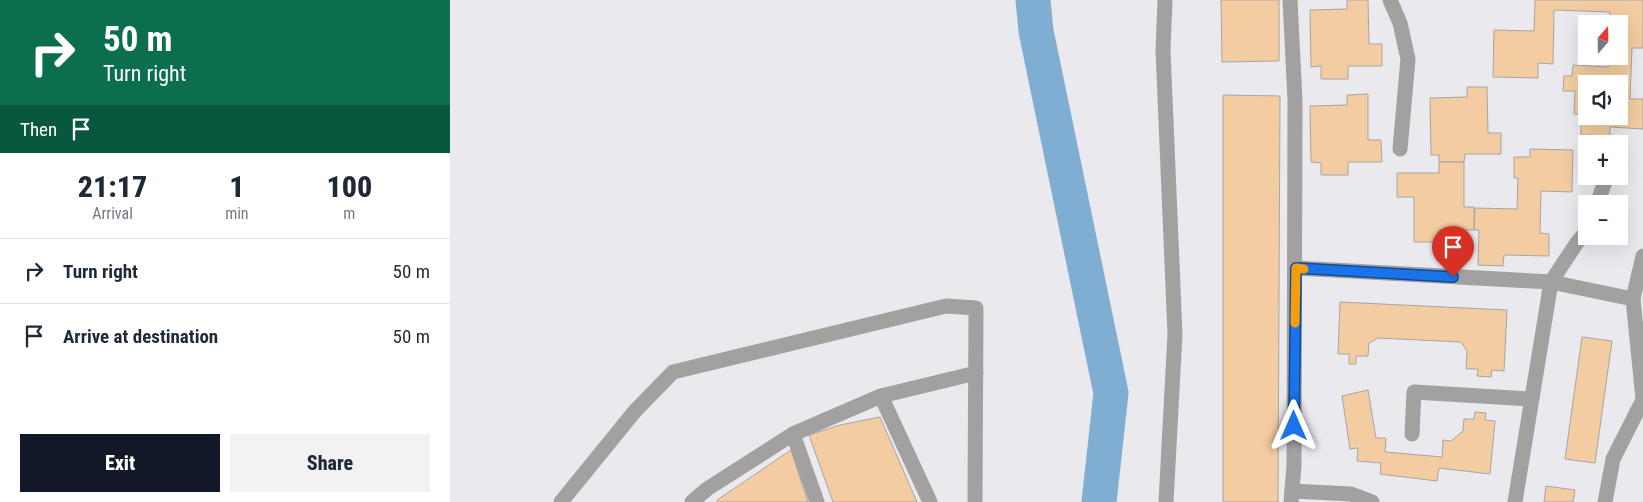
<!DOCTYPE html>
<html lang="en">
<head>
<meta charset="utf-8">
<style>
	:root { --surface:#fff; --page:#f2f2f3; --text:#1f2937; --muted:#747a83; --line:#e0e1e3; --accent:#111827 }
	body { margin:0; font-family:"Roboto Condensed",sans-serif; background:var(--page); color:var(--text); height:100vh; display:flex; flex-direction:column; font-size:19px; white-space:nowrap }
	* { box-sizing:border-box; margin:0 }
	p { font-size:16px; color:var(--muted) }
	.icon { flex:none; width:28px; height:28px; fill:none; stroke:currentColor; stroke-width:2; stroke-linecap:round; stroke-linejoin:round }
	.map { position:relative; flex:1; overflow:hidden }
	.side { display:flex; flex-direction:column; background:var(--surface); width:450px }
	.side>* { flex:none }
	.hud { background:#0b6e4f; color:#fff; overflow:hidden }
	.needle { width:32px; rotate:20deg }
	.controls { position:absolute; left:1128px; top:15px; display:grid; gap:10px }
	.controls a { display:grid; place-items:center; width:50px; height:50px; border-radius:0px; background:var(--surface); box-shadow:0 5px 20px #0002; font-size:25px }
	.pin { position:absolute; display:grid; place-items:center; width:42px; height:42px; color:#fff; margin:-51px -21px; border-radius:50% 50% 50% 0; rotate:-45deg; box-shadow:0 0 5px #0007 }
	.pin .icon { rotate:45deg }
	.me { position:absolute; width:55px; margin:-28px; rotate:0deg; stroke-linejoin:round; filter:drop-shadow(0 0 4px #0008) }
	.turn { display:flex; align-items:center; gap:18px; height:105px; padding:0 20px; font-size:22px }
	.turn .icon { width:65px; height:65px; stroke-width:2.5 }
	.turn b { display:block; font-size:35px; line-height:42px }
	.then { display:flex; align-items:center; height:48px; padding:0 20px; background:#0003; gap:10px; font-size:19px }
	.eta { display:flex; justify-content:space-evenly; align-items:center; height:85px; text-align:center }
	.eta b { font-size:30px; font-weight:800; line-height:35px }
	.action { display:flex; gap:10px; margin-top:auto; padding:10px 20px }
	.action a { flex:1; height:58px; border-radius:0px; background:var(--accent); color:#fff; font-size:20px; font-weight:800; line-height:58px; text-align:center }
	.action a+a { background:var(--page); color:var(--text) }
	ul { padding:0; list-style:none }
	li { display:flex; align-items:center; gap:15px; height:65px; padding:0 20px; border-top:1px solid var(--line) }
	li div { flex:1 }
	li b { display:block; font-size:19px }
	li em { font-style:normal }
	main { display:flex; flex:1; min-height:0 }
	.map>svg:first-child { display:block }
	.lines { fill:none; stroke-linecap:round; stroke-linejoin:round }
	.river { stroke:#80aed2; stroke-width:35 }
	.building { fill:#f3cca1; stroke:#a8a5a1; fill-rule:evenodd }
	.minor { stroke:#a3a1a0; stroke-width:15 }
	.route-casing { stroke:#114b97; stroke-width:12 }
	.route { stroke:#1a73e8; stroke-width:9 }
	.slow { stroke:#f59e0b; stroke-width:9 }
</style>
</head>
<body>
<main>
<section class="side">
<div class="hud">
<div class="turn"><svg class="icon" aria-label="right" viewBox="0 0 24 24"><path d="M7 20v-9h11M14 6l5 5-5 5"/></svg><div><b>50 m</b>Turn right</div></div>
<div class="then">Then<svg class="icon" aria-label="arrive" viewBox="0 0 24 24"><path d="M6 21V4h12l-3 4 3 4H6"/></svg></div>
</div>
<div class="eta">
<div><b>21:17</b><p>Arrival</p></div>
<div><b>1</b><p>min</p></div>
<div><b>100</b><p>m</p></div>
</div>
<ul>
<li><svg class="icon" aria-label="right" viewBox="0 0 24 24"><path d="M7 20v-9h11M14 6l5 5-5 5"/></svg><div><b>Turn right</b></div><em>50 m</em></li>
<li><svg class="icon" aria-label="arrive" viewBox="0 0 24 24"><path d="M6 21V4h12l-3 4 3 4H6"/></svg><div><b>Arrive at destination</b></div><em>50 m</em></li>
</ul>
<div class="action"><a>Exit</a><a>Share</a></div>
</section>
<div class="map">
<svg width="1193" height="502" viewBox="0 0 1193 502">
	<rect width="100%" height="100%" fill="#e9e9ee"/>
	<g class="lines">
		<!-- river -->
		<path class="river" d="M583 0 586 31 661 393 649 502"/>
	</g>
	<!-- building -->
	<g class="building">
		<path d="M771 0H829V61L772 62Z"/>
		<path d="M897 0H918L919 44H932V66H898V79H871V66L861 67 860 10 897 9Z"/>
		<path d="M1085 0H1193V48H1182L1180 99H1193V129L1160 127V136L1131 135V114H1124L1125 91H1113L1114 76H1122L1123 65 1158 67 1159 56H1169V24H1160V12L1104 10 1103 64 1088 63V78L1043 77 1044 30 1084 31ZM1136 84H1169V116H1136Z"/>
		<path d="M1017 87H1037L1038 133H1051V154H1015L1014 162H989V155H981L980 98 1017 97Z"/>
		<path d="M918 94V140H931L932 162H898V175H871V163L861 162 860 106 897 105V95Z"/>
		<path d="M773 95 830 96 828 502H773Z"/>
		<path d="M1080 149 1123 150 1122 192 1091 191 1090 233 1099 234V256L1054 255 1053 266 1028 265 1029 230H1024L1025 208 1067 209 1068 178H1064V157H1080Z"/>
		<path d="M989 162H1014V207H1024V230H989V242H964V197H947V173H989Z"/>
		<path d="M890 302 1057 310 1054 371 1042 370 1041 377 1027 376 1028 369H1016L1017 351 1011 342 928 338 919 343 918 356H906V364H899V354H888Z"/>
		<path d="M1132 337 1162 341 1145 463 1115 459Z"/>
		<path d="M918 390 926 438H936L935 452 992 457 993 440 1001 441 1013 431 1014 419H1024L1025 412 1036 413 1035 420 1045 421 1040 474 989 468 987 481 930 474 931 463 907 461 908 448 900 449 892 396Z"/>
		<path d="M430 417 467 502H383L359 435 390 425Z"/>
		<path d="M341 450 358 502H268L267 500Z"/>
		<path d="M1096 486 1125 490 1123 502H1094Z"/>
	</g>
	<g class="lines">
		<!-- minor -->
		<g class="minor">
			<path d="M715 0 713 50 725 334 716 502"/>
			<path d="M840 0 845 100 844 466 841 502"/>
			<path d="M940 0 950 23 958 59 950 149"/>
			<path d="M1147 204 1157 176"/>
			<path d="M1193 256 1183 299 1193 399"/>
			<path d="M846 268 1101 282 1183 299"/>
			<path d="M431 396 480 502"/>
			<path d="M343 434 367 502"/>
			<path d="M962 434 964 392 1082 399"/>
			<path d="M842 491 901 494 922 502"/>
			<path d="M111 502 185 411 223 372 496 306 526 308 525 502"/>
			<path d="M242 502 257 489 343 434 431 396 526 373"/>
			<path d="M1065 502 1101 282 1126 244 1136 232"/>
			<path d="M1155 502 1163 459 1193 400"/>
		</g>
	</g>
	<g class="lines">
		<!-- route casing -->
		<g class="route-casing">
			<path id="route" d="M844 426 846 268 1003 277"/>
		</g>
		<!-- route -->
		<use href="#route" class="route"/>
		<!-- slow -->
		<path class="slow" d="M845 323 846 268 854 269"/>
	</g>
</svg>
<div class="controls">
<a><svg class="needle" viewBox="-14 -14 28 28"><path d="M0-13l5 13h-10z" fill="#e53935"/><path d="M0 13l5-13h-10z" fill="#747a83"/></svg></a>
<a><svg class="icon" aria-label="sound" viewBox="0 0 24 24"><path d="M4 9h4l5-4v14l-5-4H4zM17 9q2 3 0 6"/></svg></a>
<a>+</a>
<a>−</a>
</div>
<div class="pin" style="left:1003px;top:277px;background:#d93025"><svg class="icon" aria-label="arrive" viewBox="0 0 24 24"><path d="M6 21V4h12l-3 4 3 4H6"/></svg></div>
<svg class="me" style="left:844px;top:426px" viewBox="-20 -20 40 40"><path d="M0-17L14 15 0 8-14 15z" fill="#1a73e8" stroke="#fff" stroke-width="4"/></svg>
</div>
</main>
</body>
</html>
